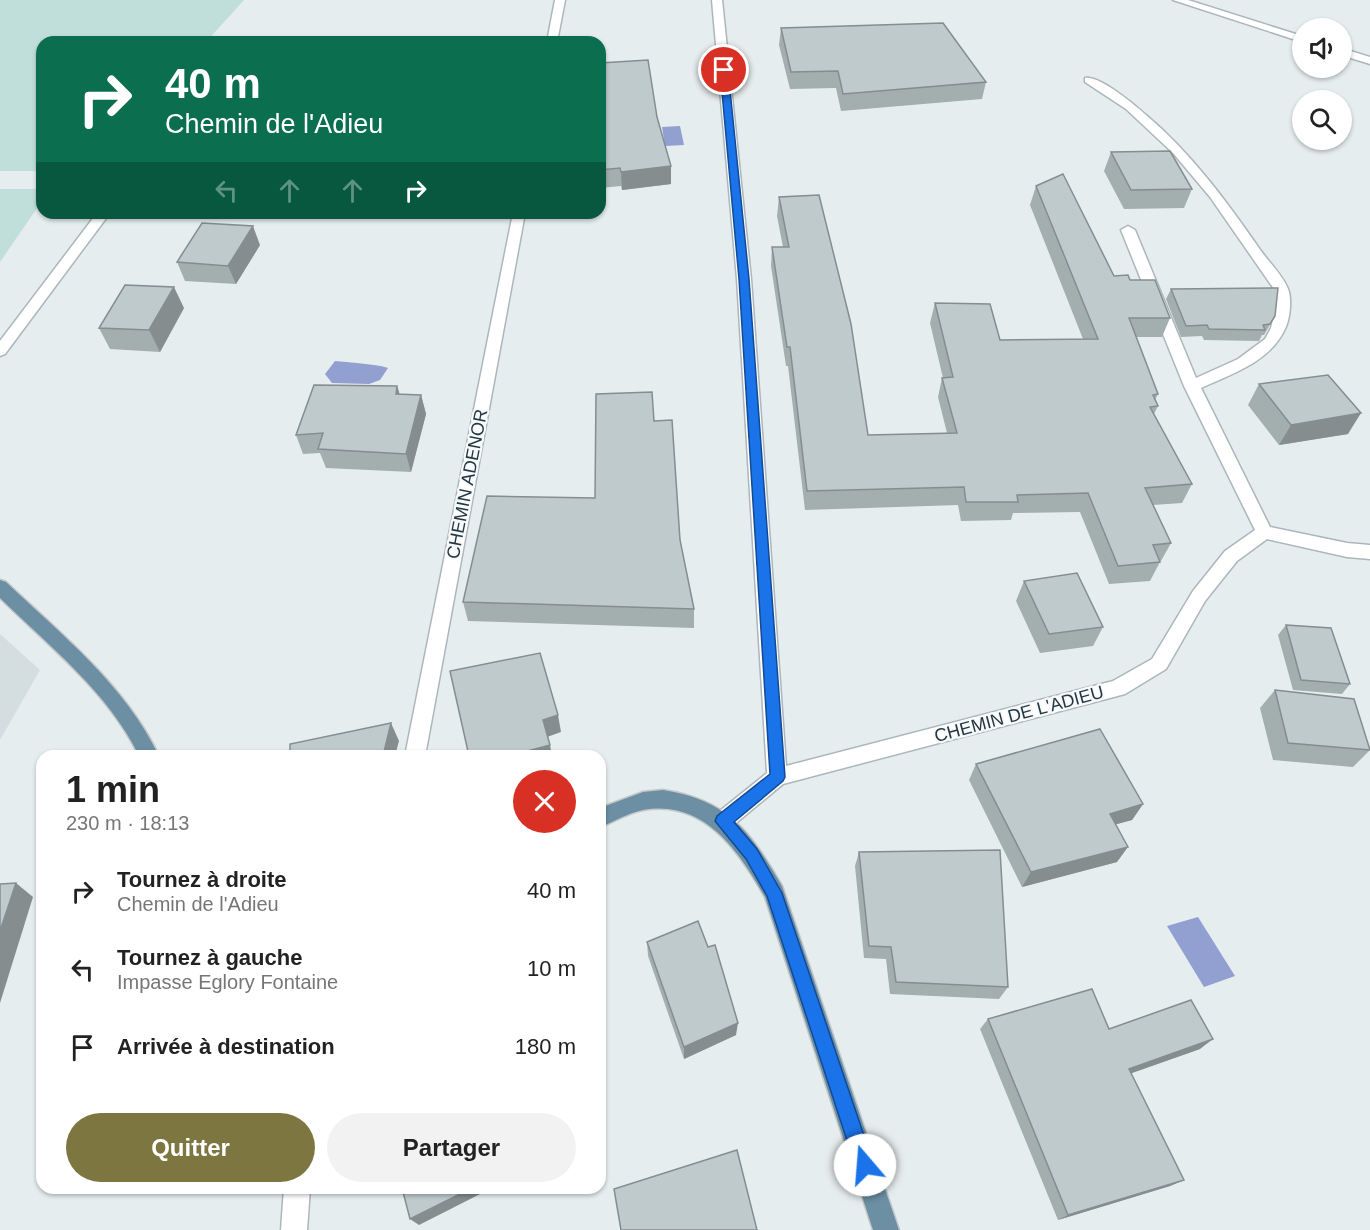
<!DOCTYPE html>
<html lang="fr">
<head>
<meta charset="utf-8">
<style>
	:root { --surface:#fff; --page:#f2f2f2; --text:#222; --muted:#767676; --accent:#7e7640 }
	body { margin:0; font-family:Helvetica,sans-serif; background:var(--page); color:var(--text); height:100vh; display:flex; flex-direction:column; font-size:22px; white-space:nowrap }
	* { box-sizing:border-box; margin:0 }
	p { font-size:20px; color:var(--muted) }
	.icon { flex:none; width:33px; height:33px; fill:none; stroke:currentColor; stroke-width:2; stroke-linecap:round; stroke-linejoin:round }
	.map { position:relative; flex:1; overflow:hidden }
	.panel { position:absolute; left:36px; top:750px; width:570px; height:444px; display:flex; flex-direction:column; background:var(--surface); border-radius:18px; box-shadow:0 2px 4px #0004 }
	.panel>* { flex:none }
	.banner { position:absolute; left:36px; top:36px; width:570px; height:183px; border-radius:18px; box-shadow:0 2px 4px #0004; background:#0b6e4f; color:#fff; overflow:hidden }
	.buttons { position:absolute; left:1292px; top:18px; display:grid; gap:12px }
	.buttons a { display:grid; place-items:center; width:60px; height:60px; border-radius:50%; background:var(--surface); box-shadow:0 2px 4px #0004; font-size:30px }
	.pin { position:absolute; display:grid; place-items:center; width:51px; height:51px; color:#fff; margin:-26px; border:3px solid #fff; border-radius:50%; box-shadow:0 2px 6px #0007 }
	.me { position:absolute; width:66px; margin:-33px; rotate:342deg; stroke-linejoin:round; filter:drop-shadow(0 0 4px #0008) }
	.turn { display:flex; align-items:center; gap:21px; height:126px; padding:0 30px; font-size:27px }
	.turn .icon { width:78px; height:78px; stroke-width:2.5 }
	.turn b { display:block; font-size:42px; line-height:51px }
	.lanes { display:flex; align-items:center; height:57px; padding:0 30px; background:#0003; justify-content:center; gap:30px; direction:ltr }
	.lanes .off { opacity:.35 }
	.round { display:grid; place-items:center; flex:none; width:63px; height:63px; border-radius:32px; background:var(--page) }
	.overview { display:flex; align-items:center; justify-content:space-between; height:102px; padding:0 30px }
	h1 { font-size:36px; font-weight:800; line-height:45px }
	.button { display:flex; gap:12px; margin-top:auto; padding:12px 30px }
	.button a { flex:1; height:69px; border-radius:36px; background:var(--accent); color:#fff; font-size:24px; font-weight:800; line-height:69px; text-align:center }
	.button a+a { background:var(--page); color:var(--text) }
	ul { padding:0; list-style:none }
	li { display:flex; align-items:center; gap:18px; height:78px; padding:0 30px }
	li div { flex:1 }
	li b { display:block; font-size:22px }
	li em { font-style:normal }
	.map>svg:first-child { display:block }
	.built { fill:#d4dddf }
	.green { fill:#c0dfdb }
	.water { fill:#919fd1 }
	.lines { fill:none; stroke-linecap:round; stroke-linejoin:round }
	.minor-casing { stroke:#acb6bb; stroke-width:3 }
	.major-casing { stroke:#c2c7ca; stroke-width:3 }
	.minor { fill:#fff; fill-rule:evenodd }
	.major { fill:#6c8fa3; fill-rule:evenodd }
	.wall { fill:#a3aeaf }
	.shaded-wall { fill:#858d8f }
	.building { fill:#becacc; stroke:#858d8f; stroke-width:1.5 }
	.route { fill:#1a73e8; stroke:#114b97; stroke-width:1.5 }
	.labels { text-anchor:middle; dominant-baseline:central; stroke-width:4.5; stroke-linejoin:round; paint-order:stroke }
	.street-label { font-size:18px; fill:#253741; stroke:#f7fafb }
</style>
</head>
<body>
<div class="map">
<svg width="1370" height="1230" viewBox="0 0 1370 1230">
	<rect width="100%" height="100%" fill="#e6edef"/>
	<!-- built -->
	<path class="built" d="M0 634 40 670 0 740Z"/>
	<!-- green -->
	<g class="green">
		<path d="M0 0H244L206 42H42V171H0Z"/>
		<path d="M0 189H42V201L0 262Z"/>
	</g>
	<!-- water -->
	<g class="water">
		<path d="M680 126 684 145 665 146 662 127Z"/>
		<path d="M335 361C345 362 383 365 388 368L380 380 369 384 332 383 325 374Z"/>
		<path d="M1198 917 1235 976 1204 987 1167 926Z"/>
	</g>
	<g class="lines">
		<!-- minor casing -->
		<g class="minor-casing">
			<g id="minor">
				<path d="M555 0H565L557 42H547Z"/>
				<path d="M712 0H722L751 279 786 766 1113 681 1152 659 1193 591 1225 551 1255 530 1184 386 1121 230 1128 226 1135 230 1196 378 1238 359 1265 339 1271 328 1275 311 1274 289 1210 197 1173 153 1126 109 1085 82V78C1099 75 1135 105 1146 115 1192 154 1227 202 1261 251 1269 262 1283 276 1288 289 1292 299 1290 319 1285 329 1270 362 1231 374 1201 388L1270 527 1347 543 1370 545V559L1347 557 1267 539 1237 561 1205 601 1166 669 1125 694 783 784 730 828 723 830 716 828 713 821 716 814 767 773 737 279Z"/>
				<path d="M1173 0H1188L1302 36V42Z"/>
				<path d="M1341 48 1370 57V64L1341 55Z"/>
				<path d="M97 213H110L5 354 0 356V341Z"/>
				<path d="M513 213H525L425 756H405Z"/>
				<path d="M284 1188H310L307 1230H281Z"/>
			</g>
		</g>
		<!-- major casing -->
		<g class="major-casing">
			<g id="major">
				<path d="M0 580 6 582C62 635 125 685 159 756H139C109 693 49 646 0 598Z"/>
				<path d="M663 790C729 800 750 832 782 886L899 1230H873L765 897C739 851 704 799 643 810 627 813 614 822 600 827V808L643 792Z"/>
			</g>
		</g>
		<!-- minor -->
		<use href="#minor" class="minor"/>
		<!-- major -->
		<use href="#major" class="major"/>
	</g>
	<!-- wall -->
	<g class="wall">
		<path d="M781 28 986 82 982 99 841 111 836 88 790 89 779 45Z"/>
		<path d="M600 63 657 117 671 184 622 190 621 186 600 188Z"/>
		<path d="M1111 152 1192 189 1184 208 1124 209 1104 171Z"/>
		<path d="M1036 186 1114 276 1130 280 1170 318 1162 337H1136L1158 394 1155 400 1158 406 1154 414 1192 484 1182 503 1153 505 1171 543 1161 561H1159L1160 562 1150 581 1109 584 1080 512 1013 513 1011 520 961 521 958 505 805 510 788 366H786L771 266 772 247H783L777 216 779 197 868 435 947 433 938 397 942 378H943L930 323 935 303 1000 340 1083 339 1030 205Z"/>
		<path d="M260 245 236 284 185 281 177 262Z"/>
		<path d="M1171 289 1275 316 1264 335H1262L1259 341 1204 340 1202 336 1181 337 1166 299Z"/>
		<path d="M184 308 160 352 110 349 99 328Z"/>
		<path d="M1259 384 1348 434 1279 445 1248 405Z"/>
		<path d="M397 386 400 395H421L426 414 411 472 326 468 320 453 303 454 296 435Z"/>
		<path d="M654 421 680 540 694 609V628L468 621 463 602 595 498Z"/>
		<path d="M1024 581 1103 627 1093 646 1040 653 1016 601Z"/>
		<path d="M1286 625 1350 684 1342 694 1293 690 1278 635Z"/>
		<path d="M1275 690 1370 750 1353 767 1273 760 1260 708Z"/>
		<path d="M976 764 1143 804 1132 820 1116 824 1117 862 1022 887 969 780Z"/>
		<path d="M859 852 1008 987 999 999 890 994 886 959 864 958 855 866Z"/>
		<path d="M647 942 736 1035 684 1059 648 956Z"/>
		<path d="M988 1019 1109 1029 1200 1049 1131 1073 1184 1180 1170 1186 1058 1220 980 1029Z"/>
	</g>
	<!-- shaded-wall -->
	<g class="shaded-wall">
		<path d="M671 166V184L622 190 621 172Z"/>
		<path d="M253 226 260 245 236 284 228 266Z"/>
		<path d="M174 287 184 308 160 352 149 330Z"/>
		<path d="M397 386 403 405 396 394Z"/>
		<path d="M421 395 426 414 411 472 406 454Z"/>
		<path d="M1361 413 1348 434 1279 445 1291 425Z"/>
		<path d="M558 715 561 732 547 737 543 720Z"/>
		<path d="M391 723 399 741 395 756H383Z"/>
		<path d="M550 745 552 756H509Z"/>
		<path d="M1143 804 1132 820 1099 829 1110 814Z"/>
		<path d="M1128 847 1117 862 1022 887 1031 872Z"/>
		<path d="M16 883 33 897 0 1003V931Z"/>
		<path d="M738 1023 736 1035 684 1059V1047Z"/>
		<path d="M1213 1039 1200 1049 1118 1078 1129 1069Z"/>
		<path d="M1184 1180 1170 1186 1058 1220 1068 1215Z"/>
		<path d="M472 1188H492L419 1225 410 1219Z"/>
	</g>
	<!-- building -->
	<g class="building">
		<path d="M943 23 986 82 843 94 838 71 791 72 781 28Z"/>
		<path d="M648 60 657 117 671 166 621 172 620 168 600 170V63Z"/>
		<path d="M1170 151 1192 189 1131 190 1111 152Z"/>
		<path d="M1063 174 1114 276 1128 275 1130 280H1155L1170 318H1129L1158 394 1153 395 1158 406 1150 407 1192 484 1145 488 1171 543 1153 545 1160 562 1118 566 1088 493 1017 495 1018 502H966L964 487 807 491 790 347H787L772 247H789L779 197 819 195 851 324 868 435 957 433 942 378 953 377 935 303 990 304 1000 340 1098 339 1036 186Z"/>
		<path d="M202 223 253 226 228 266 177 262Z"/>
		<path d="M125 285 174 287 149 330 99 328Z"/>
		<path d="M1278 288 1275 316 1270 324 1263 325 1265 330 1209 329 1207 325 1186 326 1171 289Z"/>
		<path d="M1328 375 1361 413 1291 425 1259 384Z"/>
		<path d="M314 385 397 386 396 394 421 395 406 454 318 449 323 433 296 435Z"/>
		<path d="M652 392 654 421 672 420 680 540 694 609 463 602 487 496 595 498 596 394Z"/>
		<path d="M1077 573 1103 627 1049 634 1024 581Z"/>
		<path d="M1286 625 1331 628 1350 684 1301 680Z"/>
		<path d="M540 653 558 715 543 720 550 745 509 756H469L450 671Z"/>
		<path d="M1275 690 1354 699 1370 750 1288 743Z"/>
		<path d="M391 723 383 756H290V744Z"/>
		<path d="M1100 729 1143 804 1110 814 1128 847 1031 872 976 764Z"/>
		<path d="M1000 850 1008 987 896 982 891 947 869 946 859 852Z"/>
		<path d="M16 883 0 931V884Z"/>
		<path d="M698 921 708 947 715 945 738 1023 684 1047 647 942Z"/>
		<path d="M1092 989 1109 1029 1191 1000 1213 1039 1129 1069 1184 1180 1068 1215 988 1019Z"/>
		<path d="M737 1150 757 1230H621L614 1189Z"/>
		<path d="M402 1188H472L410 1219Z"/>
	</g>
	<!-- route -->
	<path class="route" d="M724 67 728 70 749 279 785 777 783 781 734 822 757 849 782 893 874 1165 872 1171 865 1174 858 1171 855 1165 767 896 746 859 715 821 717 816 770 774 739 279 720 70Z"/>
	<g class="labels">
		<!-- street labels -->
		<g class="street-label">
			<text transform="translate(467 484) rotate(-79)">CHEMIN ADENOR</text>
			<text transform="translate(1019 714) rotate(-15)">CHEMIN DE L'ADIEU</text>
		</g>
	</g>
</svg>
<div class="buttons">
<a><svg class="icon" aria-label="sound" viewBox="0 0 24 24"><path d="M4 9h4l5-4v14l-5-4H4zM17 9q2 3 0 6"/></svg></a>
<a><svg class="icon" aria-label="search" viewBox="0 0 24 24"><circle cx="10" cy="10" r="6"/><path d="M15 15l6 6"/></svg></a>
</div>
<div class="pin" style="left:724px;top:70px;background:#d93025"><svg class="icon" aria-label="arrive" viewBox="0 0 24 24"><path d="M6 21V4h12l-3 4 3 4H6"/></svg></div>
<svg class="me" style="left:865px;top:1165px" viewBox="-20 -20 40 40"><circle r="19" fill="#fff"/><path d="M0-13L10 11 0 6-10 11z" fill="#1a73e8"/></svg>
<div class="banner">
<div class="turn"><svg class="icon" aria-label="right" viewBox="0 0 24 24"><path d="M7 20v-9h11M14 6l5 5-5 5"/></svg><div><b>40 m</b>Chemin de l'Adieu</div></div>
<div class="lanes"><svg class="icon off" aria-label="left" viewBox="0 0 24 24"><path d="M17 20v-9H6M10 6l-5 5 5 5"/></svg><svg class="icon off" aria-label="ahead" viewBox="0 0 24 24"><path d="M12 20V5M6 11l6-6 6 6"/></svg><svg class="icon off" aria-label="ahead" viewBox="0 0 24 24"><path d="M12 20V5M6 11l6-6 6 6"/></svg><svg class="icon" aria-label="right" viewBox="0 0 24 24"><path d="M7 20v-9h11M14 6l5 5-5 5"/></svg></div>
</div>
<section class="panel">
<div class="overview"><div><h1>1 min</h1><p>230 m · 18:13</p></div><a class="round" style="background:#d93025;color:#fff"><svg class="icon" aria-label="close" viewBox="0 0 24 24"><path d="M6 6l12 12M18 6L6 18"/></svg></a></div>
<ul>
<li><svg class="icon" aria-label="right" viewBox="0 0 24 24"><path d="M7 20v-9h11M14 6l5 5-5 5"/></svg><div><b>Tournez à droite</b><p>Chemin de l'Adieu</p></div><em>40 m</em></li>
<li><svg class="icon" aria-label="left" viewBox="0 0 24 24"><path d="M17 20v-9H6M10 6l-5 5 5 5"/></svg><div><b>Tournez à gauche</b><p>Impasse Eglory Fontaine</p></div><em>10 m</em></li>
<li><svg class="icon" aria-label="arrive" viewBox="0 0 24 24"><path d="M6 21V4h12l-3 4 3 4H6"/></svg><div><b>Arrivée à destination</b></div><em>180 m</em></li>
</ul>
<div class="button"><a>Quitter</a><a>Partager</a></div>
</section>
</div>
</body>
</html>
